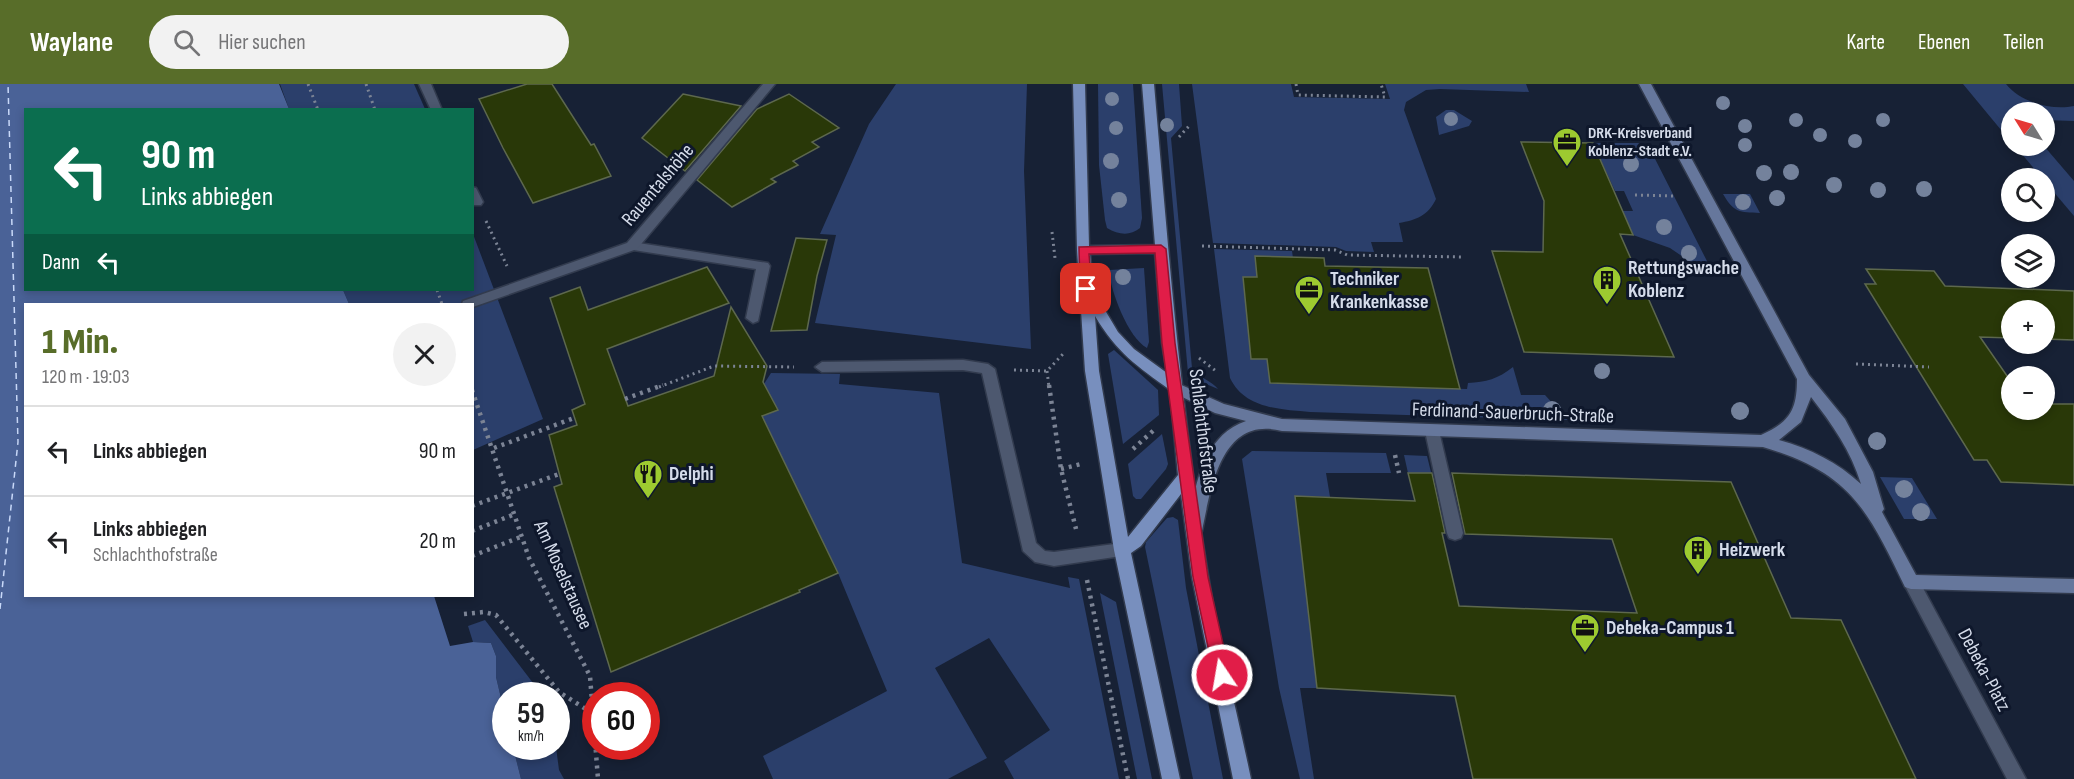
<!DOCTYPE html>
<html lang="de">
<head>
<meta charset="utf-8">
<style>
	:root { --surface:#fff; --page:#f2f2f2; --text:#202124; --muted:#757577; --line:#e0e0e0; --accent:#586d29 }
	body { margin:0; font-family:"Sofia Sans Condensed",sans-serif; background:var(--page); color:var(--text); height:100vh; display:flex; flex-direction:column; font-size:22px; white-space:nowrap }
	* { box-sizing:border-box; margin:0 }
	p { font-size:20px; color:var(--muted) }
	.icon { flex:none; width:33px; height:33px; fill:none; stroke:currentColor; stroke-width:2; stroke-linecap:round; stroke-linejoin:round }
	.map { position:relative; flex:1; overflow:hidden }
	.sheet { position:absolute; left:24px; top:219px; width:450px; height:294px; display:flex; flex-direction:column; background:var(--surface); border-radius:0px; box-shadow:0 3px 9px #0003 }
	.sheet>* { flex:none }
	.hud { position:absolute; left:24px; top:24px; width:450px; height:183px; border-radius:0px; box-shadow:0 3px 9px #0003; background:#0b6e4f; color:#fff; overflow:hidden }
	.needle { width:39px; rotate:307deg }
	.controls { position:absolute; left:2001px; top:18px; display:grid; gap:12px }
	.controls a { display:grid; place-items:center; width:54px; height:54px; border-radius:50%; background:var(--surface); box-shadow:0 3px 9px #0003; font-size:30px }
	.speed { position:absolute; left:492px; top:598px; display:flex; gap:12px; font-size:30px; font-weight:700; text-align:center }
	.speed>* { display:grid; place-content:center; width:78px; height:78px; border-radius:50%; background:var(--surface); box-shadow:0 3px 9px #0003; line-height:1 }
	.speed small { font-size:15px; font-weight:400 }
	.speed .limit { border:9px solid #d22; background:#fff; color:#111 }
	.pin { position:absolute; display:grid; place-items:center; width:51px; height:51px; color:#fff; margin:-26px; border-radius:12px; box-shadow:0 3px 9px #0006 }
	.me { position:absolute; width:66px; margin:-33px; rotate:348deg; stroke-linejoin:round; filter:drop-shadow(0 0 4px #0008) }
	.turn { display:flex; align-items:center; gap:21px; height:126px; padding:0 18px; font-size:27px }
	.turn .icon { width:78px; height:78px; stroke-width:2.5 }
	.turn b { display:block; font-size:42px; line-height:51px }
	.then { display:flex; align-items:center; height:57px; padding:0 18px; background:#0003; gap:12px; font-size:22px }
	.round { display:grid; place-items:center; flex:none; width:63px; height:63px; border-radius:32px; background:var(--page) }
	.headline { display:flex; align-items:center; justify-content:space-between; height:102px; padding:0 18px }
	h1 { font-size:36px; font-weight:800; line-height:45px; color:var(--accent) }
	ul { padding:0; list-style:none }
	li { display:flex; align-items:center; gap:18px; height:90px; padding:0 18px; border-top:2px solid var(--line) }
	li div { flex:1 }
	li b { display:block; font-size:22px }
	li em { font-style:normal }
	header { display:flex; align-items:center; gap:36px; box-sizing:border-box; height:84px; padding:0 30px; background:var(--accent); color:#fff }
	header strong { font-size:28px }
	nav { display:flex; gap:33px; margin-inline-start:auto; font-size:21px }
	.search { width:420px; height:54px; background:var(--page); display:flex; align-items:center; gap:15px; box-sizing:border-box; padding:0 21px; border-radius:33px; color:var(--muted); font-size:22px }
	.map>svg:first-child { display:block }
	.green { fill:#2b3f6b }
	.water { fill:#4a6297 }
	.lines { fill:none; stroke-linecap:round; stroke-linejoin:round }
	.ferry { stroke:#c9d9f9; stroke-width:1.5; stroke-dasharray:6 5; stroke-linecap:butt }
	.building { fill:#293808; stroke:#5d684e; stroke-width:1.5 }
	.lane-casing { stroke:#323b4e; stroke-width:3 }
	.street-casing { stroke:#323b4e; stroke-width:3 }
	.secondary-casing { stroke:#323b4e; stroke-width:3 }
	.primary-casing { stroke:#323b4e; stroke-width:3 }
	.path-far1 { stroke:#7c8495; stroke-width:3; stroke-dasharray:2 4; stroke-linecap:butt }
	.path { stroke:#7c8495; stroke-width:4.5; stroke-dasharray:3 5; stroke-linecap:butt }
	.lane { fill:#4d586f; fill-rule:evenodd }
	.street { fill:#4d586f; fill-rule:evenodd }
	.secondary { fill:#66779c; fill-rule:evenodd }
	.primary { fill:#788fbe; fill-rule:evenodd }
	.tree { fill:#74829c }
	.route { fill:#e11d48; stroke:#92132f; stroke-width:1.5 }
	.labels { text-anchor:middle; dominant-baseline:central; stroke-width:6; stroke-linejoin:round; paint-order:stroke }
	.far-poi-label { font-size:16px; font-weight:bold; fill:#d5dcea; stroke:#0e172b; text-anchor:start }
	.street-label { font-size:20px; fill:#d5dcea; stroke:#0e172b }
	.poi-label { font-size:20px; font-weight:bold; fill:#d5dcea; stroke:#0e172b; text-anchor:start }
</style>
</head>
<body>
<header>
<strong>Waylane</strong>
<div class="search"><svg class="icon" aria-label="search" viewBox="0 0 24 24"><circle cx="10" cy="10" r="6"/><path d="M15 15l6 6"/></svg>Hier suchen</div>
<nav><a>Karte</a><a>Ebenen</a><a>Teilen</a></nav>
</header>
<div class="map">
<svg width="2074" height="695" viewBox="0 0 2074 695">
	<rect width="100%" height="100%" fill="#172135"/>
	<!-- green -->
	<g class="green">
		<path d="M280 0H414L425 25H289Z"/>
		<path d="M896 0H1027L1024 87 1031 265 815 239 836 151 820 150 869 40Z"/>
		<path d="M1098 0H1133L1142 134 1140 144C1130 152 1119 151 1107 144L1105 136 1099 81Z"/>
		<path d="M1162 0H1179L1182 42 1171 54 1192 284C1199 294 1212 297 1218 305L1199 297 1188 289Z"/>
		<path d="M1192 0H1291L1294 13 1390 15 1385 0H1526L1529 8 1440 5 1426 6 1406 18 1404 26 1436 115C1428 132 1416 136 1399 139L1403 158H1371L1374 168 1346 167 1336 163 1213 159Z"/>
		<path d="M1963 0H2006C2020 18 2052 27 2074 22V37L2045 36 2044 28H2012L2011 58Z"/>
		<path d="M1446 26H1454L1472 37 1469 42 1439 51 1436 33Z"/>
		<path d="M1593 59H1638L1651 67 1710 183 1692 179 1670 164 1633 151 1622 127H1633L1624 107H1615Z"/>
		<path d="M2015 62H2044L2074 97V132Z"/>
		<path d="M1723 110H1750L1760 129C1739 128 1734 129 1723 110Z"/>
		<path d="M473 150 543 335 473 366 472 220H349L343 206H472Z"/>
		<path d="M1214 165 1292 167 1293 174 1257 193H1243L1251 274 1267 275 1270 299 1467 305 1468 299C1486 298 1498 295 1513 283L1521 311H1545L1568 336 1310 328C1280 325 1245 325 1230 294Z"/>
		<path d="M1144 184 1149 258 1147 264C1128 254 1110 206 1109 186Z"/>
		<path d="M1114 266 1158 306 1159 331 1123 360 1108 270Z"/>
		<path d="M771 289 840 290 839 300 939 309 962 479 1070 504 1068 493 1079 495 1119 695H1014L1004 677 1050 646 989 554 935 584 987 674 948 695H773L763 672 887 607 838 489 762 332 778 326 764 300Z"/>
		<path d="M1162 350 1168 380 1166 385 1141 415H1136L1133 412 1128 380Z"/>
		<path d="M1252 367 1386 369 1391 389H1326L1330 413 1295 412 1317 604H1300L1314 695H1300L1279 604 1242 375Z"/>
		<path d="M1404 371 1427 372 1446 449H1442L1427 390 1408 389Z"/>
		<path d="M1880 393 1912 394 1937 435H1904Z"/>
		<path d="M1173 433 1178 436 1186 504 1223 695H1193L1145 463 1146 458 1167 434Z"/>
		<path d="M1100 509 1116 518 1152 695H1137Z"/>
		<path d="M485 536 543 612H506L505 631 496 593V572L491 559 473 558 468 542Z"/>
		<path d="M513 663H556L559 686 564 695H521Z"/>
	</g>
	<!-- water -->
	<path class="water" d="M0 0H279L289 25 26 26V206H343L349 220H26V512H434L450 562 473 558 491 559 496 572V593L505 631 506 663H513L521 695H0Z"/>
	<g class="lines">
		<!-- ferry -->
		<path class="ferry" d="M0 525 18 358 8 0"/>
	</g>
	<!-- building -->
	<g class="building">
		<path d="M527 0H552L591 61 594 60 611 92 533 119 503 64 479 15Z"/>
		<path d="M683 10 741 22 685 87 642 54Z"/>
		<path d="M789 10 839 44 812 58 819 63 793 77 798 81 771 95 776 98 732 123 697 96 757 25Z"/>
		<path d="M1521 58 1593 59 1633 151 1620 150 1674 273 1524 268 1492 167 1543 168 1544 117Z"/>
		<path d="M796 154 827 156 817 192 807 246 771 247Z"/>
		<path d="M1255 172 1324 174 1325 182 1428 184 1460 305 1270 299 1267 275H1251L1243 193H1257Z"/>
		<path d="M707 183 729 219 607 265 628 322 714 292 731 223 767 282 763 298 778 326 762 332 838 489 799 506 800 508 611 588 554 403 562 400 549 351 577 341 572 326 585 320 550 214 580 203 588 226Z"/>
		<path d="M1866 185 1934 187 1945 202 2074 207V256L2044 255V226H2012V254L1980 253 2012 299V326H2044V320H2074V401L2001 398 1987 376H1974L1865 200H1876Z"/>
		<path d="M1408 389H1432L1445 449H1442L1459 522 1637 529 1612 455 1465 450 1452 389 1731 398 1791 534 1841 536 1916 695H1473L1455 612 1317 604 1295 412 1415 417Z"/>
	</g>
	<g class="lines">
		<!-- lane casing -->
		<g class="lane-casing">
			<g id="lane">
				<path d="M632 158 768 179 770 182 758 237 753 239 746 234 756 185 627 165 626 162Z"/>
				<path d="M963 276 988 280 995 285 1036 459 1045 467 1054 468 1122 459 1128 461 1130 466 1128 471 1054 482 1035 478 1023 467 982 289 963 286 822 288 815 283 822 278Z"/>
				<path d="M1432 341 1437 343 1439 347 1463 449 1461 454 1455 456 1449 454 1447 449 1425 347 1427 343Z"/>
			</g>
		</g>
		<!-- street casing -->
		<g class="street-casing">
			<g id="street">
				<path d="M419 0H431L442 26H431Z"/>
				<path d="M763 0H775L637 165 473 223 472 220H462L463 217 627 159Z"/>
				<path d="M472 103 476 104 483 118 481 121H472Z"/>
				<path d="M1911 491 1917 493 2026 695H2007L1903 498 1905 493Z"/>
			</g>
		</g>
		<!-- secondary casing -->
		<g class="secondary-casing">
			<path id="secondary" d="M1639 0H1651L1809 291 1845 335 1873 388 1884 425 1882 428 1916 491 2074 495V509L1911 505 1905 503C1867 425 1851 389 1763 363L1282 347C1221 331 1211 404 1202 447L1200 452 1194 454 1188 452 1186 447C1195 407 1201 352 1246 337L1215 329 1172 308 1170 304 1172 300 1177 299 1224 320 1282 335 1761 351C1790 338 1797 326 1797 295ZM1811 313C1832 340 1851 367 1861 400 1837 378 1811 365 1779 356L1801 338Z"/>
		</g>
		<!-- primary casing -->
		<g class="primary-casing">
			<path id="primary" d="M1073 0H1085L1089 162 1155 161 1142 0H1154C1168 164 1181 328 1208 491 1219 559 1237 627 1251 695H1233L1192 493 1181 410 1141 462 1131 469 1180 695H1162L1114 466 1085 287 1077 166ZM1155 169 1162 259 1167 289 1134 265 1118 248 1093 206 1090 170ZM1095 232C1117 269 1137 282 1170 306L1178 391 1128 453 1099 287Z"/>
		</g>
		<!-- path-far1 -->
		<g class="path-far1">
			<path d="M308 0 318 26"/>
			<path d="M366 0 375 26"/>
			<path d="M1296 0 1298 11 1385 13 1381 0"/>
			<path d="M1179 53 1189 42"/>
			<path d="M1635 111 1676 112"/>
			<path d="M486 137 507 182"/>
			<path d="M1052 148 1055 174"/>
			<path d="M1202 162 1335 166 1347 171 1464 173"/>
			<path d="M437 206 442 220"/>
			<path d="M1199 274 1216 287"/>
			<path d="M1856 280 1929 283"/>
			<path d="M1014 286 1047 287 1063 270"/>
			<path d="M1047 287 1049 303"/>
			<path d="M659 303 714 282 794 283"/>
		</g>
		<!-- path -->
		<g class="path">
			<path d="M1049 301 1061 385 1076 445"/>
			<path d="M472 306 529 474 590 592 598 695"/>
			<path d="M625 315 663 301"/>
			<path d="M494 364 574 334"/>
			<path d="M1133 365 1154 346"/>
			<path d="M1395 371 1399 389"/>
			<path d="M1061 385 1081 380"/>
			<path d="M472 422 559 390"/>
			<path d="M472 447 515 430"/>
			<path d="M472 472 523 452"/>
			<path d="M1087 496 1128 695"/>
			<path d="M464 530 484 528 496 531 559 608 592 629"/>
		</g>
		<!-- lane -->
		<use href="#lane" class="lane"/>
		<!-- street -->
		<use href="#street" class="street"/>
		<!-- secondary -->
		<use href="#secondary" class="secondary"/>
		<!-- primary -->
		<use href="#primary" class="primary"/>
	</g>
	<!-- trees -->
	<g class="tree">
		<circle cx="1112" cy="15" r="7"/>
		<circle cx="1723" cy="19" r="7"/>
		<circle cx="1451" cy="35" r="7"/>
		<circle cx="1796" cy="36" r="7"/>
		<circle cx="1883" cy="36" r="7"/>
		<circle cx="1167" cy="41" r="7"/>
		<circle cx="1745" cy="42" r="7"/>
		<circle cx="1116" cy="44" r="7"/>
		<circle cx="1820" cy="51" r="7"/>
		<circle cx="1855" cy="57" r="7"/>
		<circle cx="1745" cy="61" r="7"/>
		<circle cx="1111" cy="77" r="8"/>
		<circle cx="1631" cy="80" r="8"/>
		<circle cx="1791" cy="88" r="8"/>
		<circle cx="1764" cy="89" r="8"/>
		<circle cx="1834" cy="101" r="8"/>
		<circle cx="1924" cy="105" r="8"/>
		<circle cx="1878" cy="106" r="8"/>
		<circle cx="1777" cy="114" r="8"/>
		<circle cx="1119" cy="116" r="8"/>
		<circle cx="1743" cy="118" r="8"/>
		<circle cx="1664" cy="143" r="8"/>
		<circle cx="1689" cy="169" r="8"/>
		<circle cx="1123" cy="193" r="8"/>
		<circle cx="1602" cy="287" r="8"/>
		<circle cx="1552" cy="326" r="9"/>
		<circle cx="1740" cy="327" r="9"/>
		<circle cx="1877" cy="357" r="9"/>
		<circle cx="1904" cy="405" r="9"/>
		<circle cx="1921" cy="428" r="9"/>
	</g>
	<!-- route -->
	<path class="route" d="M1161 161 1166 165 1175 259 1208 493 1230 591 1227 596 1222 598 1216 596 1214 591 1193 493 1162 259 1155 169 1089 170 1092 205 1086 209 1080 205 1079 163Z"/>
	<!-- icons -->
	<defs>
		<g id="office-pin" transform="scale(1.5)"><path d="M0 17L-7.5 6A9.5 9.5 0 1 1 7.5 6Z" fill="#9dca30" stroke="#0e172b"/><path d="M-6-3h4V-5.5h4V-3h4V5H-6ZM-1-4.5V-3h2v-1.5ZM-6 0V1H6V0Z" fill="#111"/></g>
		<g id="building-pin" transform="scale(1.5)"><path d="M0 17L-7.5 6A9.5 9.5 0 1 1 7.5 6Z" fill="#9dca30" stroke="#0e172b"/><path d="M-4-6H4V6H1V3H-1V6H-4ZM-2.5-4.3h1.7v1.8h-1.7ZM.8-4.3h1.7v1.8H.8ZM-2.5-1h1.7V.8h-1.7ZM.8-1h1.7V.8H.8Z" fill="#111"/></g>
		<g id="restaurant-pin" transform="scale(1.5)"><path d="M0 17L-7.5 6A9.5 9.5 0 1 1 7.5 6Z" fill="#9dca30" stroke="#0e172b"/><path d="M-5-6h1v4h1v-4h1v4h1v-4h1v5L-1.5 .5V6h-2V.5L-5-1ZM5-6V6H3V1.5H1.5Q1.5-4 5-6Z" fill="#111"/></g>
	</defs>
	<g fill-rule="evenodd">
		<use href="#office-pin" x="1567" y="58"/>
		<use href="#building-pin" x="1607" y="196"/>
		<use href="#office-pin" x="1309" y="206"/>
		<use href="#restaurant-pin" x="648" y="390"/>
		<use href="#building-pin" x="1698" y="466"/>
		<use href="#office-pin" x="1585" y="544"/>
	</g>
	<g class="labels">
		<!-- far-poi labels -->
		<g class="far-poi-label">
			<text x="1588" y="49">DRK-Kreisverband<tspan x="1588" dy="18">Koblenz-Stadt e.V.</tspan></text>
		</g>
		<!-- street labels -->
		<g class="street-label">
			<text transform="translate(658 101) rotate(-50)">Rauentalshöhe</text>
			<text transform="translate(1513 329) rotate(2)">Ferdinand-Sauerbruch-Straße</text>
			<text transform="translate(1203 347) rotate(83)">Schlachthofstraße</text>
			<text transform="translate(563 491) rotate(66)">Am Moselstausee</text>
			<text transform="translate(1984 586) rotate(62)">Debeka-Platz</text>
		</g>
		<!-- poi labels -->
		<g class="poi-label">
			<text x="1628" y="184">Rettungswache<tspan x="1628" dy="23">Koblenz</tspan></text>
			<text x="1330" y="195">Techniker<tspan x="1330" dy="23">Krankenkasse</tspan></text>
			<text x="669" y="390">Delphi</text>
			<text x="1719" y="466">Heizwerk</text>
			<text x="1606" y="544">Debeka-Campus 1</text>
		</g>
	</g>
</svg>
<div class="controls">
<a><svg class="needle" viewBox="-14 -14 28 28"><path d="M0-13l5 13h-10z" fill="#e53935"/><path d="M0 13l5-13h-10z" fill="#757577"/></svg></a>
<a><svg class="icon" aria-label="search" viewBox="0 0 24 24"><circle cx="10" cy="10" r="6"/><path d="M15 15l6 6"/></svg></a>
<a><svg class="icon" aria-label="layers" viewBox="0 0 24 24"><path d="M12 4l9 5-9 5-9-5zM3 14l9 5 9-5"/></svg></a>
<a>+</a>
<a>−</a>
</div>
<div class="speed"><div>59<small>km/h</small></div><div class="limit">60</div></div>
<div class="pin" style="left:1086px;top:205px;background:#d93025"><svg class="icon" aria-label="arrive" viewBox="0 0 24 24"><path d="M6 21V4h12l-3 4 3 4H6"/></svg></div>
<svg class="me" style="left:1222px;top:591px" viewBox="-20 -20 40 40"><circle r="17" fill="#e11d48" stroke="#fff" stroke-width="3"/><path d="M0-11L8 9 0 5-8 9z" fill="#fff"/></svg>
<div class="hud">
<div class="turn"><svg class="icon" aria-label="left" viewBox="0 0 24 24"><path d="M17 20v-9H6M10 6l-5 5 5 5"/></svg><div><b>90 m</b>Links abbiegen</div></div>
<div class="then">Dann<svg class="icon" aria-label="left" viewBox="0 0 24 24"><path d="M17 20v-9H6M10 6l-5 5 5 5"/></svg></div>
</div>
<section class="sheet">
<div class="headline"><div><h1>1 Min.</h1><p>120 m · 19:03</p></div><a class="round"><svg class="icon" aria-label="close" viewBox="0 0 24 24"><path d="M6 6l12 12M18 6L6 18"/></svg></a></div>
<ul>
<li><svg class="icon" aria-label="left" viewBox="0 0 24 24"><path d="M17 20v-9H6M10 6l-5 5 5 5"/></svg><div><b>Links abbiegen</b></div><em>90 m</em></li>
<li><svg class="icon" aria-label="left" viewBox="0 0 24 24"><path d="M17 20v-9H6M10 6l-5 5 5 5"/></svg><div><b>Links abbiegen</b><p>Schlachthofstraße</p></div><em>20 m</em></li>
</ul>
</section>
</div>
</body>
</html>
